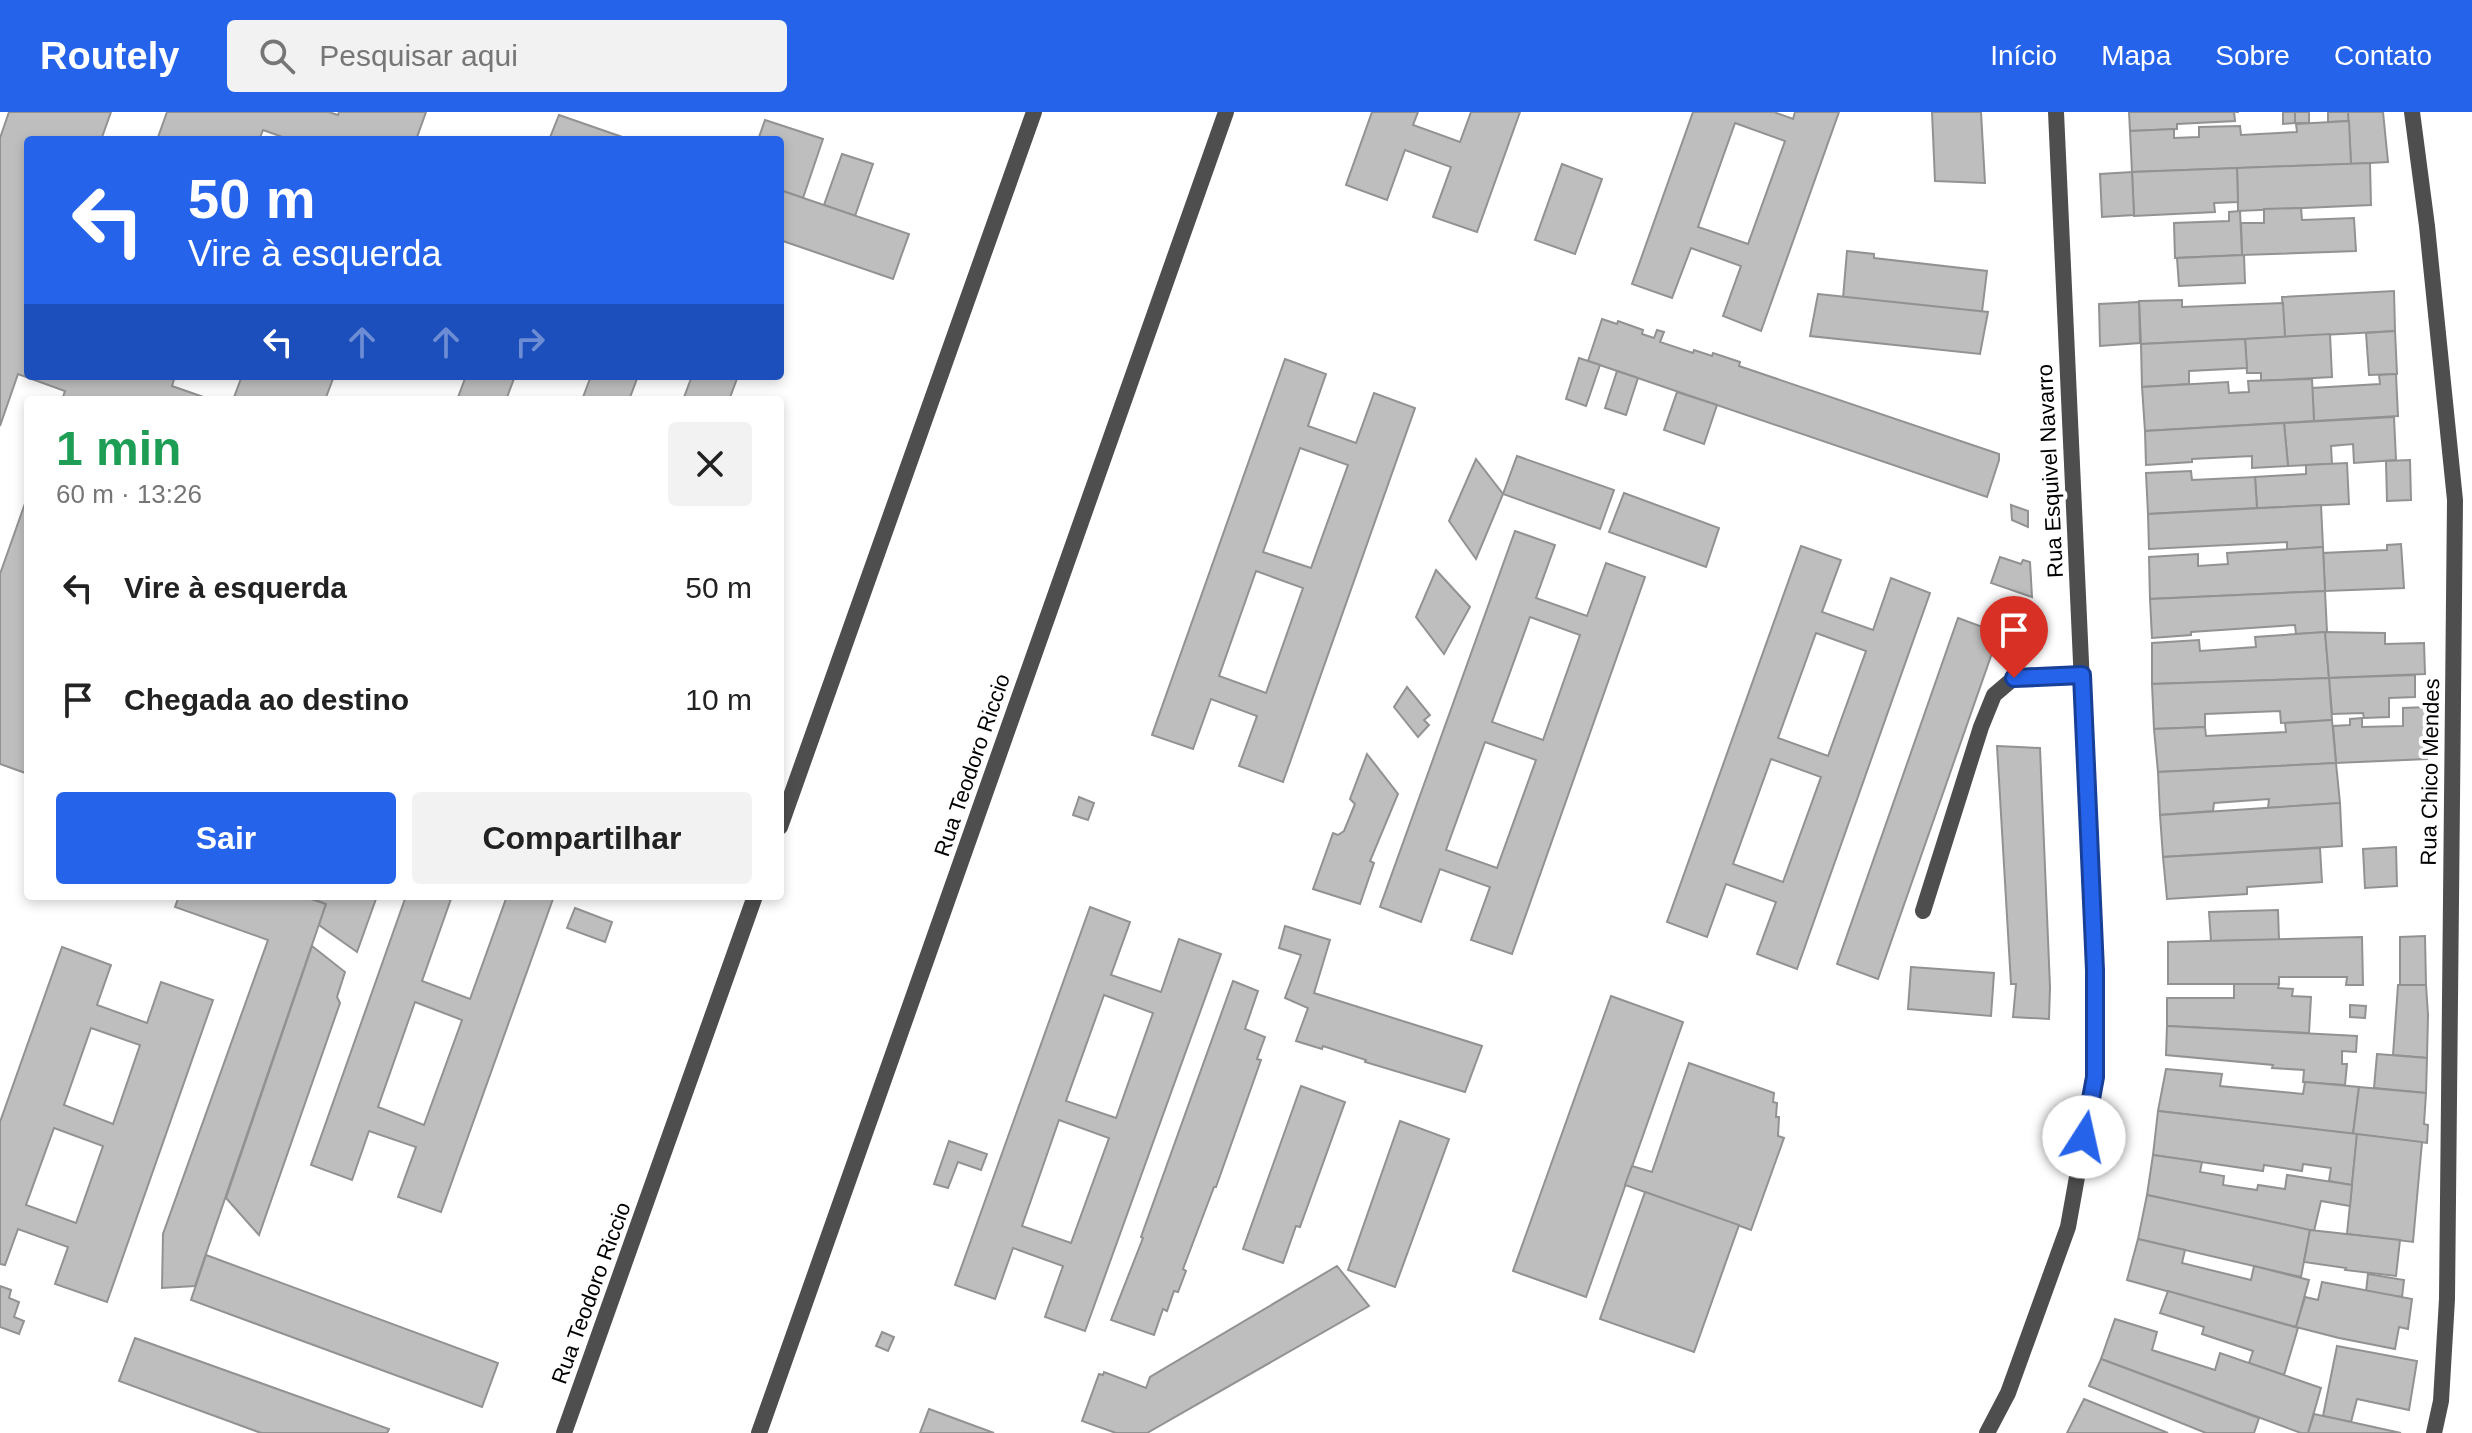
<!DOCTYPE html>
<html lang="pt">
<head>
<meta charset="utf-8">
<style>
	:root { --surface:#fff; --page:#f2f2f2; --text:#222; --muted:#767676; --accent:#2563eb }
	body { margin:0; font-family:Arial,sans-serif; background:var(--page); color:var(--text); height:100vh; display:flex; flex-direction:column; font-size:30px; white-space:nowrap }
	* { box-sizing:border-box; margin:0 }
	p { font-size:26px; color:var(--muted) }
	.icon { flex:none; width:44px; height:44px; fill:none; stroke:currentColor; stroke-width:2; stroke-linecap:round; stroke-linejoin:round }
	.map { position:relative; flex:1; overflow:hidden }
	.sheet { position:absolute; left:24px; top:284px; width:760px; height:504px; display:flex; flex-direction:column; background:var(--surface); border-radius:8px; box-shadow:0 4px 12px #0003 }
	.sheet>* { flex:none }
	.top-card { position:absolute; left:24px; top:24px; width:760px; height:244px; border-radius:8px; box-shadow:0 4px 12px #0003; background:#2563eb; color:#fff; overflow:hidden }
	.pin { position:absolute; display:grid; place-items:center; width:68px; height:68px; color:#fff; margin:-82px -34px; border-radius:50% 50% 50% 0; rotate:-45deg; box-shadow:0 0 8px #0007 }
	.pin .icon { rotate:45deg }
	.me { position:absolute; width:88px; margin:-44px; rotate:10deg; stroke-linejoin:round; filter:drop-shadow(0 0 6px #0008) }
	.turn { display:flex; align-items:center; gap:28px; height:168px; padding:0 32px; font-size:36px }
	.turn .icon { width:104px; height:104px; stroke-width:2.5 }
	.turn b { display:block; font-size:56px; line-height:68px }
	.lanes { display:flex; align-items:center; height:76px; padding:0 32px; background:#0003; justify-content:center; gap:40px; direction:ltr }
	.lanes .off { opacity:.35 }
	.round { display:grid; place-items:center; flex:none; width:84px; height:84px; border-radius:8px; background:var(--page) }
	.summary { display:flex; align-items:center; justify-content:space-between; height:136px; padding:0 32px }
	h1 { font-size:48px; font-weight:700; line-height:60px; color:#1e9e55 }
	.cta { display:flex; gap:16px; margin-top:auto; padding:16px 32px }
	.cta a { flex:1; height:92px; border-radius:8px; background:var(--accent); color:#fff; font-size:32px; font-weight:700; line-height:92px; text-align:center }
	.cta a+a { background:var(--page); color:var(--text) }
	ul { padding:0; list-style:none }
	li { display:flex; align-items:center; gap:24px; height:112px; padding:0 32px }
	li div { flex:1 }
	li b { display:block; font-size:30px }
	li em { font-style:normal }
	header { display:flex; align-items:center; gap:48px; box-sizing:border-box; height:112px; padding:0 40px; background:var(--accent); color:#fff }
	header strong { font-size:38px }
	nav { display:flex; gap:44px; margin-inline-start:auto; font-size:28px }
	.search { width:560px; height:72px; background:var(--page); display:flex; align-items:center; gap:20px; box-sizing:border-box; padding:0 28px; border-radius:8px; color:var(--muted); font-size:30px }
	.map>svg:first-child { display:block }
	.building { fill:#bebebe; stroke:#929292; stroke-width:2; fill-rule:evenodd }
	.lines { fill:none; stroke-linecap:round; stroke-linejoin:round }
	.service { stroke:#4e4e4e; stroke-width:16 }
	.minor { stroke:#4e4e4e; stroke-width:16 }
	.route-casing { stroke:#184099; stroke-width:20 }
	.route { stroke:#2563eb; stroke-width:14 }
	.labels { text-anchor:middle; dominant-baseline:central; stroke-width:8; stroke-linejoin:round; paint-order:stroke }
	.street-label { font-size:22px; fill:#000; stroke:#fff }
</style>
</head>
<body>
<header>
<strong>Routely</strong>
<div class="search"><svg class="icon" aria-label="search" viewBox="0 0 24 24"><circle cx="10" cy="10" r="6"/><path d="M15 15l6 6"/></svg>Pesquisar aqui</div>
<nav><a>Início</a><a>Mapa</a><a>Sobre</a><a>Contato</a></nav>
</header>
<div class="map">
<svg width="2472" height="1321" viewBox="0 0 2472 1321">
	<rect width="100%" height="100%" fill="#fff"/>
	<!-- building -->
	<g class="building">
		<path d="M9 0H111L101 28H28V264H175L172 274 212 288H62L65 279 18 262 0 314V26Z"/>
		<path d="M167 0H329L338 3 339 0H426L416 28H291L263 18 259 28H157Z"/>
		<path d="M1372 0H1418L1413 13 1460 30 1471 0H1520L1477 120 1433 105 1451 55 1405 38 1387 88 1346 73Z"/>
		<path d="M1693 0H1774L1793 7 1795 0H1839L1761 219 1723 204 1741 154 1691 136 1672 186 1632 172ZM1735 11 1785 29 1748 132 1698 115Z"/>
		<path d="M1932 0H1981L1985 71 1935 69Z"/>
		<path d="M2129 0H2239H2234L2235 9 2177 12V17L2130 19Z"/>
		<path d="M2283 0H2295V11L2283 12Z"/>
		<rect x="2295" y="0" width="14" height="11"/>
		<path d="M2328 0H2348L2349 9 2328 10Z"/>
		<path d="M2348 0H2383L2388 50 2351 52Z"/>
		<path d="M559 3 631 28H549Z"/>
		<path d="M765 8 823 27 803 86 780 78V28H758Z"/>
		<path d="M2349 9 2351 52 2132 60 2130 19 2174 17V26L2199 25V15L2240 14 2241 23 2297 20 2296 12Z"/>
		<path d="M842 42 873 52 855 104 824 93Z"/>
		<path d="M2370 51 2371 93 2238 99 2237 56Z"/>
		<path d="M1562 52 1602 67 1575 142 1535 128Z"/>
		<path d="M2237 56 2238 90 2214 91 2215 100 2134 104 2132 60Z"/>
		<path d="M2132 60 2134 103 2102 105 2100 62Z"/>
		<path d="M780 78 909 122 893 167 780 128Z"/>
		<path d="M2301 96 2302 108 2354 106 2356 139 2242 143 2241 111H2264V97Z"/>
		<path d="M2240 99 2242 143 2175 146 2174 111 2229 109V100Z"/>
		<path d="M1847 139 1874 142V146L1987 159 1982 200 1843 186Z"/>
		<path d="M2244 143 2245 171 2179 174 2177 146Z"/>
		<path d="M2394 179 2395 219 2285 225 2282 185Z"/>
		<path d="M1818 182 1988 200 1980 242 1810 224Z"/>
		<path d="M2182 188V195L2283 191 2285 225 2141 232 2139 189Z"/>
		<path d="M2139 190 2140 231 2100 234 2099 192Z"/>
		<path d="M1602 207 1617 212 1618 209 1643 218 1642 222 1654 226 1657 218 1664 220 1660 230 1693 241 1694 238 1712 244 1713 241 1740 250 1739 254 1999 342V348L1987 385 1588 249Z"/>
		<path d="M2395 219 2397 262 2369 263 2366 221Z"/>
		<path d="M2330 222 2332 265 2261 269V261H2247L2245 227Z"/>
		<path d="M2245 227 2247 256 2189 259V272L2142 275 2141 232Z"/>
		<path d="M1579 246 1600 253 1586 294 1566 287Z"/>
		<path d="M1285 247 1326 262 1308 314 1356 331 1374 281 1415 296 1283 670 1239 654 1257 604 1211 587 1193 637 1152 623ZM1300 336 1348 353 1311 456 1263 440ZM1256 459 1303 476 1266 581 1219 564Z"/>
		<path d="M1617 259 1638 266 1626 303 1605 296Z"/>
		<path d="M2396 262 2398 304 2314 309 2312 276 2380 272 2379 263Z"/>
		<path d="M242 264H334L325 288H233Z"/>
		<path d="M466 264H515L506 288H457Z"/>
		<path d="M591 264H638L629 288H582Z"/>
		<path d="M692 264H738L729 288H683Z"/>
		<path d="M2312 267 2314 309 2145 319 2142 275 2228 270 2229 281 2249 280 2248 269Z"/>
		<path d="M1677 280 1717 293 1704 332 1664 318Z"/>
		<path d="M2394 305 2396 348 2354 351 2353 332 2331 334 2332 352 2288 354 2284 311Z"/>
		<path d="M2284 311 2288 354 2252 356V344L2192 347V350L2146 353 2145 319Z"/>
		<path d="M1517 344 1614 378 1600 417 1503 382Z"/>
		<path d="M1476 347 1503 382 1476 447 1449 409Z"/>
		<path d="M2410 348 2411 388 2387 389 2386 349Z"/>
		<path d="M2347 351 2349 392 2257 396 2255 365 2306 362V353Z"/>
		<path d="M2191 359 2192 368 2255 365 2257 396 2148 402 2146 361Z"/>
		<path d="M1624 381 1719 416 1706 455 1609 420Z"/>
		<path d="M28 383V662L0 652V462Z"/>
		<path d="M2011 393 2028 399V415L2012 408Z"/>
		<path d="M2321 393 2323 435 2287 438V430L2149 437 2148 402Z"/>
		<path d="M1515 419 1555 433 1536 486 1587 504 1606 451 1645 465 1512 842 1471 828 1490 775 1440 757 1421 810 1380 795ZM1530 505 1580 523 1543 628 1492 610ZM1485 630 1536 648 1497 756 1446 738Z"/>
		<path d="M2401 432 2404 476 2325 479 2323 441 2387 438V433Z"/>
		<path d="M1801 434 1841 448 1822 500 1873 518 1891 466 1930 481 1797 857 1757 842 1776 790 1726 772 1707 825 1667 810ZM1816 521 1866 539 1828 644 1778 626ZM1771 647 1821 665 1783 770 1733 752Z"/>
		<path d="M2323 435 2325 479 2150 487 2149 445 2198 442V454L2228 452 2227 441Z"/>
		<path d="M2000 445 2021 452 2023 448 2030 450 2032 485 1991 471Z"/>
		<path d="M1436 458 1470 495 1444 542 1416 505Z"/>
		<path d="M2325 479 2327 520 2296 522 2295 513 2191 520V523L2152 526 2150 487Z"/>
		<path d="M1958 506 1999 521 1878 867 1837 852Z"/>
		<path d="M2325 520 2329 566 2152 572V531L2199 528 2200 539 2256 535 2255 525Z"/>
		<path d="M2325 520 2385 521V532L2424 531 2425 562 2329 566Z"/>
		<path d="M2415 563V585L2389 586V605L2364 606 2363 601 2332 602 2329 566Z"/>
		<path d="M2329 566 2332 608 2281 611 2280 599 2205 602V615L2154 617 2152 572Z"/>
		<path d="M1407 575 1430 603 1424 608 1429 613 1418 625 1394 595Z"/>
		<path d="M2427 595V647L2336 651 2333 614 2350 613V607L2362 606V615L2403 614V596Z"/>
		<path d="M2332 608 2336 651 2158 660 2154 617 2205 615 2206 624 2286 620 2285 611Z"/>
		<path d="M1997 634 2040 636 2050 875 2049 907 2013 905 2016 872H2011Z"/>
		<path d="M1367 642 1398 682 1370 749 1374 751 1360 792 1313 777 1333 721 1338 723 1344 719 1355 692 1350 687Z"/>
		<path d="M2336 651 2340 691 2268 696 2269 687 2214 691 2213 699 2160 703 2158 660Z"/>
		<path d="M1079 685 1094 691 1088 708 1073 703Z"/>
		<path d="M2340 691 2342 734 2163 745 2160 703Z"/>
		<path d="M2396 735 2397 774 2365 776 2363 737Z"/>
		<path d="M2320 736 2322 770 2247 775V782L2167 787 2163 745Z"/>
		<path d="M179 784H302L326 792 195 1174 162 1176 163 1122 268 828 175 795Z"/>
		<path d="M307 784H377L357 840 319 813 326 792Z"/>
		<path d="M406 784H452L422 869 470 887 507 784H554L441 1100 398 1085 416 1035 369 1019 352 1068 311 1053ZM415 890 462 908 424 1013 378 995Z"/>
		<path d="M1090 795 1130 810 1111 863 1161 880 1179 827 1221 842 1085 1219 1045 1205 1063 1154 1013 1136 995 1187 955 1173ZM1104 883 1153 901 1116 1006 1066 989ZM1059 1008 1109 1026 1071 1131 1022 1114Z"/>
		<path d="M575 796 612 810 605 830 567 816Z"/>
		<path d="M2278 798 2279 828 2211 829 2209 800Z"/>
		<path d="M1285 814 1330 828 1314 881 1482 934 1465 980 1365 950 1366 948 1323 934 1322 937 1296 929 1308 896 1285 886 1301 843 1279 836Z"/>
		<path d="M2425 824 2426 873H2400V825Z"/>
		<path d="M2362 825 2363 873H2346L2347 865H2279V872H2168V830Z"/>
		<path d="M312 834 345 860 337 885 340 891 259 1123 226 1086Z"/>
		<path d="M62 835 111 853 97 893 147 911 161 870 213 888 107 1190 55 1172 68 1135 18 1117 5 1153 0 1152V1010ZM91 916 140 933 113 1012 64 993ZM54 1016 103 1034 76 1111 26 1093Z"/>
		<path d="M1911 855 1994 861 1991 904 1908 897Z"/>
		<path d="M1233 869 1258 879 1245 917 1265 925 1257 947 1261 948 1216 1075H1214L1183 1157 1186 1159 1178 1180 1174 1179 1167 1199 1163 1197 1154 1223 1111 1208 1143 1126 1141 1125Z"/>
		<path d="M2234 872H2279L2278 876 2293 877 2292 884 2311 885 2309 921 2167 914V886H2234Z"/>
		<path d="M2398 873H2426L2428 903 2427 946 2393 943Z"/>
		<path d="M1611 884 1683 910 1586 1185 1513 1159Z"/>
		<path d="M2350 893 2366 894 2365 906 2350 905Z"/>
		<path d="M2167 914 2357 924 2356 940 2342 939V952H2347L2345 973 2303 970 2304 958 2272 956 2273 953 2166 943Z"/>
		<path d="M2377 942 2427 946 2426 981 2374 976Z"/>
		<path d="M1689 951 1774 981 1773 990 1777 991 1776 1005H1779L1778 1024 1784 1026 1751 1118 1625 1073 1632 1054 1652 1060Z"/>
		<path d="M2166 957 2222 962 2220 974 2303 982 2305 970 2359 975 2353 1022 2158 999Z"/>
		<path d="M1301 974 1345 990 1300 1115 1296 1114 1283 1151 1243 1137Z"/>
		<path d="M2359 975 2426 981 2424 1012 2428 1013 2427 1031 2353 1022Z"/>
		<path d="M2158 999 2357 1022 2352 1073 2329 1069 2331 1056 2303 1052 2302 1059 2264 1053 2263 1059 2153 1043Z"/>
		<path d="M1400 1009 1449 1027 1395 1175 1348 1158Z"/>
		<path d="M2357 1022 2422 1030 2413 1130 2347 1122Z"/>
		<path d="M949 1029 987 1042 981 1058 958 1050 948 1076 934 1072Z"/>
		<path d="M2153 1043 2202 1050 2200 1060 2224 1064 2223 1073 2257 1078 2258 1073 2285 1077 2287 1063 2352 1073 2350 1094 2321 1089 2314 1119 2147 1083Z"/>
		<path d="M1645 1080 1739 1113 1694 1240 1600 1207Z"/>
		<path d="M2147 1083 2310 1118 2301 1165 2138 1127Z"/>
		<path d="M2310 1118 2400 1128 2396 1164 2345 1158 2346 1156 2304 1150Z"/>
		<path d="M2138 1127 2185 1138 2182 1151 2251 1168 2254 1154 2309 1168 2296 1215 2127 1168Z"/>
		<path d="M206 1143 498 1251 482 1295 191 1188Z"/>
		<path d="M1337 1154 1369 1194 1147 1321H1116L1082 1309 1099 1262 1103 1263 1104 1260 1146 1276 1150 1265Z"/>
		<path d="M2368 1162 2404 1168 2402 1185 2366 1180Z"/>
		<path d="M2322 1170 2412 1187 2408 1217 2399 1215 2395 1237 2339 1226 2296 1215 2305 1185 2318 1188Z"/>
		<path d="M0 1174 11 1178 9 1186 19 1190 14 1205 24 1209 19 1222 0 1215Z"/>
		<path d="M2168 1179 2298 1216 2284 1263 2249 1251 2253 1239 2202 1222 2204 1215 2160 1201Z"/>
		<path d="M2115 1207 2157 1220 2152 1238 2215 1258 2220 1241 2321 1276 2308 1321H2301L2101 1247Z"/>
		<path d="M882 1220 894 1225 888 1239 876 1234Z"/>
		<path d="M135 1226 389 1317 387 1321H261L119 1269Z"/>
		<path d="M2337 1234 2417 1249 2409 1298 2357 1287 2351 1310 2323 1304Z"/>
		<path d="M2101 1247 2259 1306 2254 1321H2206L2089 1274Z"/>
		<path d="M2084 1287 2168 1321H2067Z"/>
		<path d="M929 1297 994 1321H920Z"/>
		<path d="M2314 1302 2351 1310 2401 1321H2308Z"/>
	</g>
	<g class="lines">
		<!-- service -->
		<path class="service" d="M1923 799 1981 615 1994 583 2014 566 2082 563"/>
		<!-- minor -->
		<g class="minor">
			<path d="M2412 0 2427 114 2455 388 2447 1187 2441 1289 2434 1321"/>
			<path d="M780 715 1034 0"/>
			<path d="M564 1321 755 784"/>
			<path d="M759 1321 1226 0"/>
			<path d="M1987 1321 2008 1281 2068 1115 2095 965V858L2056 0"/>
		</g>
	</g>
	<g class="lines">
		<!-- route casing -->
		<g class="route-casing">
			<path id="route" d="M2014 566 2082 563 2095 858V965L2084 1025"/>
		</g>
		<!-- route -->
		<use href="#route" class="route"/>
	</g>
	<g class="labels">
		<!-- street labels -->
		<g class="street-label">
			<text transform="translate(2050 359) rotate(-93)">Rua Esquivel Navarro</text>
			<text transform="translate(972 653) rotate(-71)">Rua Teodoro Riccio</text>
			<text transform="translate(2430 660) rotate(-89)">Rua Chico Mendes</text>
			<text transform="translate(591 1181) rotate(-70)">Rua Teodoro Riccio</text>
		</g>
	</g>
</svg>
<div class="pin" style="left:2014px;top:566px;background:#d93025"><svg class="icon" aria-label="arrive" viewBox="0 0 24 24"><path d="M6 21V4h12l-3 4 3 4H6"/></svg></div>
<svg class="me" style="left:2084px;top:1025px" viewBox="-20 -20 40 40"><circle r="19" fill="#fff"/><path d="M0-13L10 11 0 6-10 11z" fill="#2563eb"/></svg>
<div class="top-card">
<div class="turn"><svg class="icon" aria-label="left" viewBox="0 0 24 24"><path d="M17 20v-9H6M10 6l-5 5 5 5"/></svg><div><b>50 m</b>Vire à esquerda</div></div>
<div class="lanes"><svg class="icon" aria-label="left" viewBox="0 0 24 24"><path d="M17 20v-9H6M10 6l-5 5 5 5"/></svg><svg class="icon off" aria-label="ahead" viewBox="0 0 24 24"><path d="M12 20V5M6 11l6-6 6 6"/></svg><svg class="icon off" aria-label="ahead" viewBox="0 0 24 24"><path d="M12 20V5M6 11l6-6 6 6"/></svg><svg class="icon off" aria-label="right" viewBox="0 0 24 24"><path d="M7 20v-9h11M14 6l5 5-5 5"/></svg></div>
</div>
<section class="sheet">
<div class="summary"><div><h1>1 min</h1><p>60 m · 13:26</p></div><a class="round"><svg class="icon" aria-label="close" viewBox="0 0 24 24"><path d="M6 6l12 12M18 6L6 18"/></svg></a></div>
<ul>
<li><svg class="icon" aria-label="left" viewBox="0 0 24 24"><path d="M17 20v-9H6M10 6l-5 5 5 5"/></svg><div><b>Vire à esquerda</b></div><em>50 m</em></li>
<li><svg class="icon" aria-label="arrive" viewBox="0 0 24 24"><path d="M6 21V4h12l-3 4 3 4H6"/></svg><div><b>Chegada ao destino</b></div><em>10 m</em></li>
</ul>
<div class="cta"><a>Sair</a><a>Compartilhar</a></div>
</section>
</div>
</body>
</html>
